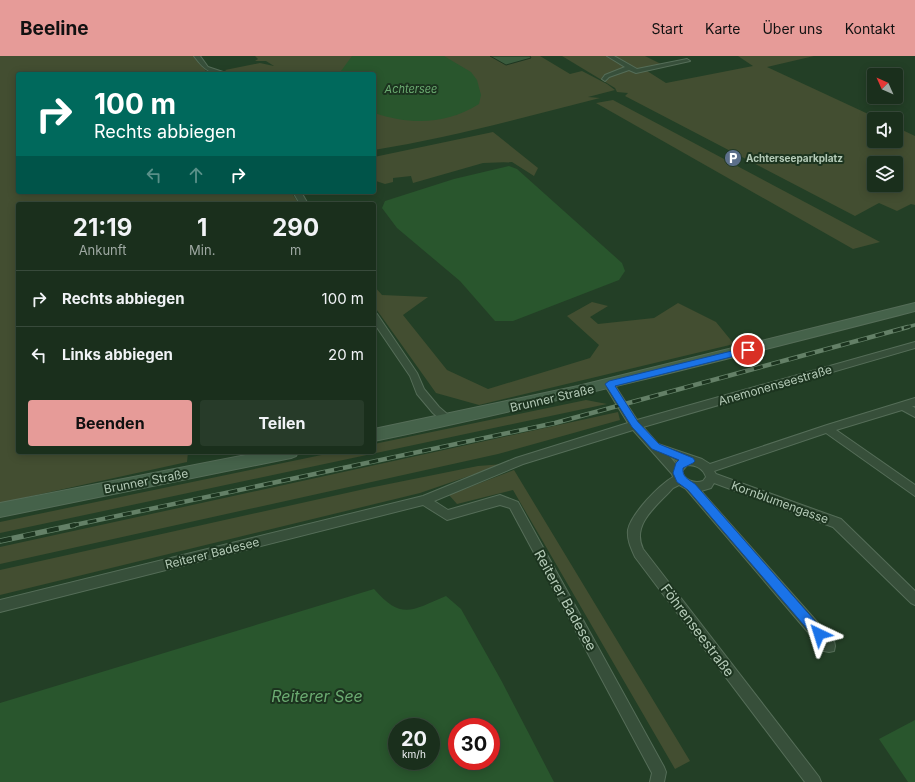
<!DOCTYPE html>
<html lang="de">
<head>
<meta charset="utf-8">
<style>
	:root { --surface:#1a2f1c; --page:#273b29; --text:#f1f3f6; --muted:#9fa9a3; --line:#384a3b; --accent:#e69b98 }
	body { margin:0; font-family:Inter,sans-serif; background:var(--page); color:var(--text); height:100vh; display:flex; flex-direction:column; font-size:15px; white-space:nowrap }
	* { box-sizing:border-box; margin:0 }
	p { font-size:13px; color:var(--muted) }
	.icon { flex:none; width:22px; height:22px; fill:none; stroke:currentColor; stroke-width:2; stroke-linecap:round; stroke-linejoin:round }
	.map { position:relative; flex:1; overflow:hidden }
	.sheet { position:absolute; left:16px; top:146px; width:360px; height:252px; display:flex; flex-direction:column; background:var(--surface); border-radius:4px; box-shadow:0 2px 10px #0003,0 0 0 1px var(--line) }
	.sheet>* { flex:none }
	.banner { position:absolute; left:16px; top:16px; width:360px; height:122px; border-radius:4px; box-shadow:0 2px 10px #0003,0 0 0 1px var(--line); background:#00695c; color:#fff; overflow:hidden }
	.needle { width:26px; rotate:315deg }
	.buttons { position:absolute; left:867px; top:12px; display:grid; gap:8px }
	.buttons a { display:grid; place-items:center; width:36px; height:36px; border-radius:4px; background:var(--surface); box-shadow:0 2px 10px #0003,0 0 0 1px var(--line); font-size:20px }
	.speed { position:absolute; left:388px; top:662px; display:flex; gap:8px; font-size:20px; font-weight:700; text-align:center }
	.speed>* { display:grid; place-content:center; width:52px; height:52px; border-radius:50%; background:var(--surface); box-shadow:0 2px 10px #0003,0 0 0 1px var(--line); line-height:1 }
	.speed small { font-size:10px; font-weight:400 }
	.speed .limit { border:6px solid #d22; background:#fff; color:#111 }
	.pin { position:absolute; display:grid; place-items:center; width:34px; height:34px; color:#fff; margin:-17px; border:2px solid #fff; border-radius:50%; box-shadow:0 1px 4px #0007 }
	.me { position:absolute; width:44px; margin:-22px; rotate:319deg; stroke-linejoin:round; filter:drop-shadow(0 0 3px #0008) }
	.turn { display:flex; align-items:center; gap:14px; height:84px; padding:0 12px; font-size:18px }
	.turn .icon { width:52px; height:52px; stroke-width:2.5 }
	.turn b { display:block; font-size:28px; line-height:34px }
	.lanes { display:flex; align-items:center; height:38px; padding:0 12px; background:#0003; justify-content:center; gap:20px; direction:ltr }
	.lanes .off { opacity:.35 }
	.eta { display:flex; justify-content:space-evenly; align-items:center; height:68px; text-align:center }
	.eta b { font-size:24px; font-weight:700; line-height:28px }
	.button { display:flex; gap:8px; margin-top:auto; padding:8px 12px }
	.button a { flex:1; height:46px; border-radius:4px; background:var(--accent); color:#111; font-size:16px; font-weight:700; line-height:46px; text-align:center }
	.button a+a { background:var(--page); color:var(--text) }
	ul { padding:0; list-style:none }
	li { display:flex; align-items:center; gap:12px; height:56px; padding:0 12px; border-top:1px solid var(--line) }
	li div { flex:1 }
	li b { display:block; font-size:15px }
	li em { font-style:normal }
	header { display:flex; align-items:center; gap:24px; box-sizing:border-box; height:56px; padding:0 20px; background:var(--accent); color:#111 }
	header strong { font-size:19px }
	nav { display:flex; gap:22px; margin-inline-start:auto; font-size:14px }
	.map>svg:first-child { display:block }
	.green { fill:#434e31; fill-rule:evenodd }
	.water { fill:#29562d; fill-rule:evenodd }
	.building { fill:#3a5b3d; stroke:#1e3621 }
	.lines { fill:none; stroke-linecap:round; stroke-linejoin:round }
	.street-casing { stroke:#556d58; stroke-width:2 }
	.secondary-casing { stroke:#556d58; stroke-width:2 }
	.street { fill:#374f3a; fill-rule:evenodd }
	.secondary { fill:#45624a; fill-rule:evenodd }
	.rail-far2-casing { stroke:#648067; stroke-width:3.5 }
	.rail-far1-casing { stroke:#648067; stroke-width:4.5 }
	.rail-casing { stroke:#648067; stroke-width:5.5 }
	.rail-far2 { stroke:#1c341f; stroke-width:2.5; stroke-dasharray:7; stroke-linecap:butt }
	.rail-far1 { stroke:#1c341f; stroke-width:3; stroke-dasharray:9; stroke-linecap:butt }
	.rail { stroke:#1c341f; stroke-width:4; stroke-dasharray:12; stroke-linecap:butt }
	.route { fill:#1a73e8; stroke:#114b97 }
	.labels { text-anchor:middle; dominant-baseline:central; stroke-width:4; stroke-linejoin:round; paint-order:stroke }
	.far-poi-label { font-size:10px; font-weight:bold; fill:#b4cab7; stroke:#1c341f; text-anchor:start }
	.far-water-label { font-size:11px; font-style:italic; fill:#6bab71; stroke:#1c341f }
	.street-label { font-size:12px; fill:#b4cab7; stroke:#1c341f }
	.near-street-label { font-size:14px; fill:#b4cab7; stroke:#1c341f }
	.near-water-label { font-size:16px; font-style:italic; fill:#6bab71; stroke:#1c341f }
</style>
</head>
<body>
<header>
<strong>Beeline</strong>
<nav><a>Start</a><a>Karte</a><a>Über uns</a><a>Kontakt</a></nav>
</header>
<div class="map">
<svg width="915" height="726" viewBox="0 0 915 726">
	<rect width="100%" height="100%" fill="#233f26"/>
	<!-- green -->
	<g class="green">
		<path d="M0 0H194L206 15 224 18H18V136H291L299 148H18V396H188L187 406 0 447Z"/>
		<path d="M255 0H540L570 18 582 15 607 28 615 34 588 41 600 42C525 61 450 82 374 94V18H230L225 14 260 7 274 10 266 5H255L258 3Z"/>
		<path d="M562 0H645L661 8 644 13 666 27 753 10 738 0H814L767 11 879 63H874V85H896V71L915 80V149L911 148 897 155 879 147 855 160 625 40 628 37 617 36 615 32ZM874 107H896V129H874Z"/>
		<path d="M613 44 880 186 853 193 596 47Z"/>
		<path d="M493 76 538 112 534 120 512 106 483 107 413 127 411 120 393 122V126L385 128 376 125 374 119V101Z"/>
		<path d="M374 230 382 239 428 241 403 259 447 314 488 333 590 302 599 289 567 260 592 246 608 250 590 261 598 268 654 262 678 247 716 266 734 288 479 349 436 337 374 250Z"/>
		<path d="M586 344 607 348 0 477V466L336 396H374V388Z"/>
		<path d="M618 356 620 364 498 398 0 508V491Z"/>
		<path d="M504 408 420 437 0 539V514L369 432 478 410Z"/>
		<path d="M514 414 690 705 675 713 513 434 457 448 449 439Z"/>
	</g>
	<!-- water -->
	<g class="water">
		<path d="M352 0H444L471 16 477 24 481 39 479 48C445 69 411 69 374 57V18H341V15Z"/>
		<path d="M509 110 517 113 622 207 625 215 619 224 513 265H495L460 225 397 172 382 152 385 145 454 123Z"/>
		<path d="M374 533C402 565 412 554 446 540L461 553 501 624 554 726H0V647ZM397 671H431V705H397ZM457 671H491V705H457Z"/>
		<path d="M915 664V726H908L879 683Z"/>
	</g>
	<!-- building -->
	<path class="building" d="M490 0H530L531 2 506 9Z"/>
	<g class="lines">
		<!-- street casing -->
		<g class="street-casing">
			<g id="street">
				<path d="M194 0H200L208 11 229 18C210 18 205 15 194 0Z"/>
				<path d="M607 0H614L637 13 687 3 690 5 636 17 629 14 609 21 605 25 602 23 605 19 625 11Z"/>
				<path d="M293 136H301L308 148H300Z"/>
				<path d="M374 257 377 258 417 317 424 333 439 351 454 364 453 367H445L433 357 417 338 410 320 374 267Z"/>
				<path d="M915 286V292L643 371 658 388 702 403 710 408 827 369 915 342V350H912L915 352V361L902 354 836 374 915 429V440L826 377 714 415 716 418 841 463 915 535V549L911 547 833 471 714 427 711 432 701 435 834 585 835 590 834 595 829 596 824 595 686 433 679 429 673 432C657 450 631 468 643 493L819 721 821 726H805L635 501C631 492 627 484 628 474 631 458 659 429 673 421L672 418 633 374 523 408 434 445 448 454 500 439 518 446 664 711 666 716 664 726H650L652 717 510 452 500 449 447 464 423 449 0 556V544L423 440 516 402 628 367 604 328 609 324 612 325 637 364ZM670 401 678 405 675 407ZM687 409C696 409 703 412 706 421L703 425C694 428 684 424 682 415Z"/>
			</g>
		</g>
		<!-- secondary casing -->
		<g class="secondary-casing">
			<g id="secondary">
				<path d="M915 247V255C735 301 556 347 374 385V373L578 330Z"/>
				<path d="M261 396H298L296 400 291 402 0 461V447Z"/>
			</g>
		</g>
		<!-- street -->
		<use href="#street" class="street"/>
		<!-- secondary -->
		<use href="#secondary" class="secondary"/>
		<!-- rail-far2 casing -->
		<g class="rail-far2-casing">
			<path id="rail-far2" d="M904 272 915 269"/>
		</g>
		<!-- rail-far1 casing -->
		<g class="rail-far1-casing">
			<path id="rail-far1" d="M70 470 555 367 908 271"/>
		</g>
		<!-- rail casing -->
		<g class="rail-casing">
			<path id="rail" d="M0 485 75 469"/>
		</g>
		<!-- rail-far2 -->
		<use href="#rail-far2" class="rail-far2"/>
		<!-- rail-far1 -->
		<use href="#rail-far1" class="rail-far1"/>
		<!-- rail -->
		<use href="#rail" class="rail"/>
	</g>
	<!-- route -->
	<path class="route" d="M748 291 752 294 751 296 615 330 638 366 659 388 693 402 695 405 693 407 683 412C682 421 688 423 695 428L823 574 825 578 823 582 819 584 815 582 688 434 677 426 673 417 676 407 679 404 652 393 632 371 605 328 609 325Z"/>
	<!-- icons -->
	<defs>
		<g id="parking-disc" transform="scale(0.9)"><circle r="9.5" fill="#5c6f8a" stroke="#1c341f"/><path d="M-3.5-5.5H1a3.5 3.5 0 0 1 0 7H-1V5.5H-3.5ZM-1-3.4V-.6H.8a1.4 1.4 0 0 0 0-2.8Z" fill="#fff"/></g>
	</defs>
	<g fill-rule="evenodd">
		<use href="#parking-disc" x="733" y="102"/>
	</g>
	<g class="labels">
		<!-- far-poi labels -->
		<g class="far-poi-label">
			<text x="746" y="102">Achterseeparkplatz</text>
		</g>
		<!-- far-water labels -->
		<g class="far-water-label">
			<text x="411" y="33">Achtersee</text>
		</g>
		<!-- street labels -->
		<g class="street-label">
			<text transform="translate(775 329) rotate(-16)">Anemonenseestraße</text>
			<text transform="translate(552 342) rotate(-13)">Brunner Straße</text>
			<text transform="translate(146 425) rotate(-11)">Brunner Straße</text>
			<text transform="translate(780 446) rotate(20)">Kornblumengasse</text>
			<text transform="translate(212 497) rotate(-14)">Reiterer Badesee</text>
		</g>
		<!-- near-street labels -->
		<g class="near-street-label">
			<text transform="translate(566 544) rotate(61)">Reiterer Badesee</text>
			<text transform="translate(698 574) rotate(53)">Föhrenseestraße</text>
		</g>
		<!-- near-water labels -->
		<g class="near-water-label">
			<text x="317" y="640">Reiterer See</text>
		</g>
	</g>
</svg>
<div class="buttons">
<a><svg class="needle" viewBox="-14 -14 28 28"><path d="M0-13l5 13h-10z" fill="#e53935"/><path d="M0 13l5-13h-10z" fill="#9fa9a3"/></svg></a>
<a><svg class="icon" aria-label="sound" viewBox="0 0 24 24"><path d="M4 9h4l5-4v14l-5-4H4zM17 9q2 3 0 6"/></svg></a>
<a><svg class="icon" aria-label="layers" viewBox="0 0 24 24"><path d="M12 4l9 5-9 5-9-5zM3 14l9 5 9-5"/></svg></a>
</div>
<div class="speed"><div>20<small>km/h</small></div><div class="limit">30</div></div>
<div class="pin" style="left:748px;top:294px;background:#d93025"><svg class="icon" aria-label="arrive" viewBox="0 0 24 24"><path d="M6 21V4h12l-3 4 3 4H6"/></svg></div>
<svg class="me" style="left:819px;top:578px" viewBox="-20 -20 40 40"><path d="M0-17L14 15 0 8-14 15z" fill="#1a73e8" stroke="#fff" stroke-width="4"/></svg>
<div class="banner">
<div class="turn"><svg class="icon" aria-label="right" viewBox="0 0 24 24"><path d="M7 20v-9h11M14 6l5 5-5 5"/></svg><div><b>100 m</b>Rechts abbiegen</div></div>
<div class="lanes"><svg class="icon off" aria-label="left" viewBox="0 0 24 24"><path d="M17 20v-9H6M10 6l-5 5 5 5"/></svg><svg class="icon off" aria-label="ahead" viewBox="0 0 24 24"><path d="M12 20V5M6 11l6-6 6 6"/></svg><svg class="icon" aria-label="right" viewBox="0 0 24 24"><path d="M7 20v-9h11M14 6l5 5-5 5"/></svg></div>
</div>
<section class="sheet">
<div class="eta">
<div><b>21:19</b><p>Ankunft</p></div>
<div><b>1</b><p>Min.</p></div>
<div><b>290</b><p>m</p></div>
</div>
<ul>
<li><svg class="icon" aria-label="right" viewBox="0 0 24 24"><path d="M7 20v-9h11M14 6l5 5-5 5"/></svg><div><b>Rechts abbiegen</b></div><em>100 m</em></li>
<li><svg class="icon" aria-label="left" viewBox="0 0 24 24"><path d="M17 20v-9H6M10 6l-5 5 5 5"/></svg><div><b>Links abbiegen</b></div><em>20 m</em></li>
</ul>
<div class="button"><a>Beenden</a><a>Teilen</a></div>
</section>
</div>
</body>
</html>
